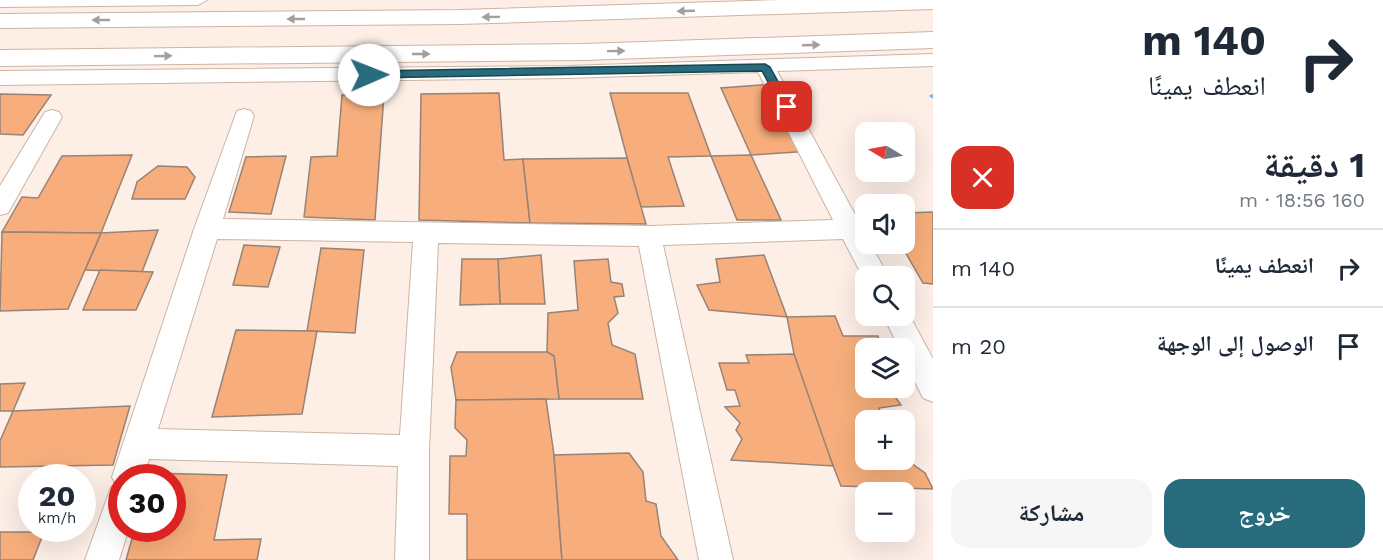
<!DOCTYPE html>
<html lang="ar">
<head>
<meta charset="utf-8">
<style>
	:root { --surface:#fff; --page:#f6f6f7; --text:#1f2937; --muted:#747a83; --line:#e0e1e3; --accent:#286b7d }
	body { margin:0; font-family:"Work Sans","Noto Naskh Arabic",sans-serif; background:var(--page); color:var(--text); direction:rtl; height:100vh; display:flex; flex-direction:column; font-size:22px; white-space:nowrap }
	* { box-sizing:border-box; margin:0 }
	p { font-size:20px; color:var(--muted) }
	.icon { flex:none; width:33px; height:33px; fill:none; stroke:currentColor; stroke-width:2; stroke-linecap:round; stroke-linejoin:round }
	.map { position:relative; flex:1; overflow:hidden; direction:ltr }
	.panel { display:flex; flex-direction:column; background:var(--surface); width:450px }
	.panel>* { flex:none }
	.top-card { background:#fff; color:var(--text); overflow:hidden }
	.needle { width:39px; rotate:280deg }
	.buttons { position:absolute; left:855px; top:122px; display:grid; gap:12px }
	.buttons a { display:grid; place-items:center; width:60px; height:60px; border-radius:12px; background:var(--surface); box-shadow:0 6px 24px #0002; font-size:30px }
	.speed { position:absolute; left:18px; top:464px; display:flex; gap:12px; font-size:30px; font-weight:700; text-align:center }
	.speed>* { display:grid; place-content:center; width:78px; height:78px; border-radius:50%; background:var(--surface); box-shadow:0 6px 24px #0002; line-height:1 }
	.speed small { font-size:15px; font-weight:400 }
	.speed .limit { border:9px solid #d22; background:#fff; color:#111 }
	.pin { position:absolute; display:grid; place-items:center; width:51px; height:51px; color:#fff; margin:-26px; border-radius:12px; box-shadow:0 3px 9px #0006 }
	.me { position:absolute; width:66px; margin:-33px; rotate:89deg; stroke-linejoin:round; filter:drop-shadow(0 0 4px #0008) }
	.turn { display:flex; align-items:center; gap:21px; height:126px; padding:0 18px; font-size:27px }
	.turn .icon { width:78px; height:78px; stroke-width:2.5 }
	.turn b { display:block; font-size:42px; line-height:51px }
	.round { display:grid; place-items:center; flex:none; width:63px; height:63px; border-radius:18px; background:var(--page) }
	.headline { display:flex; align-items:center; justify-content:space-between; height:102px; padding:0 18px }
	h1 { font-size:36px; font-weight:700; line-height:45px }
	.button { display:flex; gap:12px; margin-top:auto; padding:12px 18px }
	.button a { flex:1; height:69px; border-radius:18px; background:var(--accent); color:#fff; font-size:24px; font-weight:700; line-height:69px; text-align:center }
	.button a+a { background:var(--page); color:var(--text) }
	ul { padding:0; list-style:none }
	li { display:flex; align-items:center; gap:18px; height:78px; padding:0 18px; border-top:2px solid var(--line) }
	li div { flex:1 }
	li b { display:block; font-size:22px }
	li em { font-style:normal }
	main { display:flex; flex:1; min-height:0 }
	.map>svg:first-child { display:block }
	.lines { fill:none; stroke-linecap:round; stroke-linejoin:round }
	.stream { fill:#70b8ef; fill-rule:evenodd }
	.building { fill:#f7ae7c; stroke:#988376; stroke-width:1.5 }
	.street-casing { stroke:#cab5a6; stroke-width:2 }
	.secondary-casing { stroke:#cab5a6; stroke-width:2 }
	.street { fill:#fff; fill-rule:evenodd }
	.secondary { fill:#fff; fill-rule:evenodd }
	.oneway { fill:#a39f9c }
	.route { fill:#286b7d; stroke:#1a4651; stroke-width:1.5 }
</style>
</head>
<body>
<main>
<section class="panel">
<div class="top-card">
<div class="turn"><svg class="icon" aria-label="right" viewBox="0 0 24 24"><path d="M7 20v-9h11M14 6l5 5-5 5"/></svg><div><b>140 m</b>انعطف يمينًا</div></div>
</div>
<div class="headline"><div><h1>1 دقيقة</h1><p>160 m · 18:56</p></div><a class="round" style="background:#d93025;color:#fff"><svg class="icon" aria-label="close" viewBox="0 0 24 24"><path d="M6 6l12 12M18 6L6 18"/></svg></a></div>
<ul>
<li><svg class="icon" aria-label="right" viewBox="0 0 24 24"><path d="M7 20v-9h11M14 6l5 5-5 5"/></svg><div><b>انعطف يمينًا</b></div><em>140 m</em></li>
<li><svg class="icon" aria-label="arrive" viewBox="0 0 24 24"><path d="M6 21V4h12l-3 4 3 4H6"/></svg><div><b>الوصول إلى الوجهة</b></div><em>20 m</em></li>
</ul>
<div class="button"><a>خروج</a><a>مشاركة</a></div>
</section>
<div class="map">
<svg width="933" height="560" viewBox="0 0 933 560">
	<rect width="100%" height="100%" fill="#fdefe6"/>
	<g class="lines">
		<!-- stream -->
		<path class="stream" d="M933 94V99L929 96 930 95Z"/>
	</g>
	<!-- building -->
	<g class="building">
		<path d="M776 84 811 151 751 155 721 88Z"/>
		<path d="M499 93 504 160 523 159 530 223 419 220 421 94Z"/>
		<path d="M610 93H688L711 156 668 157 684 206 640 207Z"/>
		<path d="M0 94 51 95 23 135 0 134Z"/>
		<path d="M384 94 375 220 304 217 311 157 337 156 342 95Z"/>
		<path d="M132 155 101 233 2 232 22 197 38 198 62 156Z"/>
		<path d="M751 155 781 220H737L711 156Z"/>
		<path d="M286 156 271 214 229 212 246 157Z"/>
		<path d="M627 158 646 224 530 223 523 159Z"/>
		<path d="M158 166 187 167 195 177 185 199H132L137 182Z"/>
		<path d="M933 212V284L923 283 900 243H904V213Z"/>
		<path d="M158 230 142 272 85 270 101 233Z"/>
		<path d="M2 232 101 233 68 309 0 311Z"/>
		<path d="M244 245 280 247 268 287 233 285Z"/>
		<path d="M321 248 364 250 355 333 307 331Z"/>
		<path d="M541 255 545 304H500L498 259Z"/>
		<path d="M764 255 787 317 709 310 697 285 720 282 716 259Z"/>
		<path d="M462 259H498L500 304 460 305Z"/>
		<path d="M608 259 611 282 622 284 624 296 614 297 618 313 608 323 612 345 635 354 643 399H559L554 356 547 352 548 313 578 310 574 261Z"/>
		<path d="M100 270 153 272 136 310H83Z"/>
		<path d="M835 316 843 336H878L881 348H866V387H888L901 405 879 408 883 419 866 420V459L904 458 925 473 933 489 841 486 810 406 794 354 787 317Z"/>
		<path d="M236 330 317 331 302 414 212 417Z"/>
		<path d="M457 352H547L554 356 559 399 456 400 451 367Z"/>
		<path d="M794 354 833 466 731 460 742 439 736 430 740 423 725 407 740 406 735 390H727L719 363H749L746 355Z"/>
		<path d="M25 383 13 411H0V384Z"/>
		<path d="M546 399 554 455 562 560H467V514H449L450 456H466L467 440 455 428 456 400Z"/>
		<path d="M130 406 113 465 0 467V441L13 411Z"/>
		<path d="M629 453 643 472 646 501 656 504 661 536 678 560H562L554 455Z"/>
		<path d="M152 473 227 475 214 540 261 539 257 560H126L135 528H172V477H151Z"/>
		<path d="M0 532H44L33 560H0Z"/>
	</g>
	<g class="lines">
		<!-- street casing -->
		<g class="street-casing">
			<g id="street">
				<path d="M0 0H207L198 5 0 7Z"/>
				<path d="M933 54V66L777 71 859 222 866 234V243H870L888 276H866V283L843 239 663 245 733 560H699L639 246 438 243 429 451V560H395L398 466 149 459 144 477H122V528H129L119 560H85L111 487 116 485 112 477 194 229 237 111 244 109 251 111 254 116 223 219 649 226 833 220 758 72 568 78 0 85V71L568 66ZM217 239 413 242 400 435 158 429Z"/>
				<path d="M52 110 59 112 62 117 8 213 0 215V186L45 112Z"/>
				<path d="M905 307 933 359V402L923 398 904 360V348H899L883 315H904Z"/>
			</g>
		</g>
		<!-- secondary casing -->
		<g class="secondary-casing">
			<g id="secondary">
				<path d="M781 0H933V9L460 24 0 28V14L460 10Z"/>
				<path d="M933 32V48L584 60 0 66V50L584 44Z"/>
			</g>
		</g>
		<!-- street -->
		<use href="#street" class="street"/>
		<!-- secondary -->
		<use href="#secondary" class="secondary"/>
	</g>
	<!-- one-way arrows -->
	<defs><path id="oneway-solid" d="M-6-.8H1V-3.2L6.5 0L1 3.2V.8H-6Z" transform="scale(1.5)"/></defs>
	<g class="oneway">
		<use href="#oneway-solid" transform="translate(686 11) rotate(178)"/>
		<use href="#oneway-solid" transform="translate(491 17) rotate(179)"/>
		<use href="#oneway-solid" transform="translate(296 19) rotate(180)"/>
		<use href="#oneway-solid" transform="translate(101 20) rotate(180)"/>
		<use href="#oneway-solid" transform="translate(811 45) rotate(-2)"/>
		<use href="#oneway-solid" transform="translate(616 51) rotate(-1)"/>
		<use href="#oneway-solid" transform="translate(421 54)"/>
		<use href="#oneway-solid" transform="translate(163 56) rotate(-1)"/>
	</g>
	<!-- route -->
	<path class="route" d="M765 64 770 67 792 107 790 110H783L762 71 369 78 363 75 369 71Z"/>
</svg>
<div class="buttons">
<a><svg class="needle" viewBox="-14 -14 28 28"><path d="M0-13l5 13h-10z" fill="#e53935"/><path d="M0 13l5-13h-10z" fill="#747a83"/></svg></a>
<a><svg class="icon" aria-label="sound" viewBox="0 0 24 24"><path d="M4 9h4l5-4v14l-5-4H4zM17 9q2 3 0 6"/></svg></a>
<a><svg class="icon" aria-label="search" viewBox="0 0 24 24"><circle cx="10" cy="10" r="6"/><path d="M15 15l6 6"/></svg></a>
<a><svg class="icon" aria-label="layers" viewBox="0 0 24 24"><path d="M12 4l9 5-9 5-9-5zM3 14l9 5 9-5"/></svg></a>
<a>+</a>
<a>−</a>
</div>
<div class="speed"><div>20<small>km/h</small></div><div class="limit">30</div></div>
<div class="pin" style="left:787px;top:107px;background:#d93025"><svg class="icon" aria-label="arrive" viewBox="0 0 24 24"><path d="M6 21V4h12l-3 4 3 4H6"/></svg></div>
<svg class="me" style="left:369px;top:75px" viewBox="-20 -20 40 40"><circle r="19" fill="#fff"/><path d="M0-13L10 11 0 6-10 11z" fill="#286b7d"/></svg>
</div>
</main>
</body>
</html>
